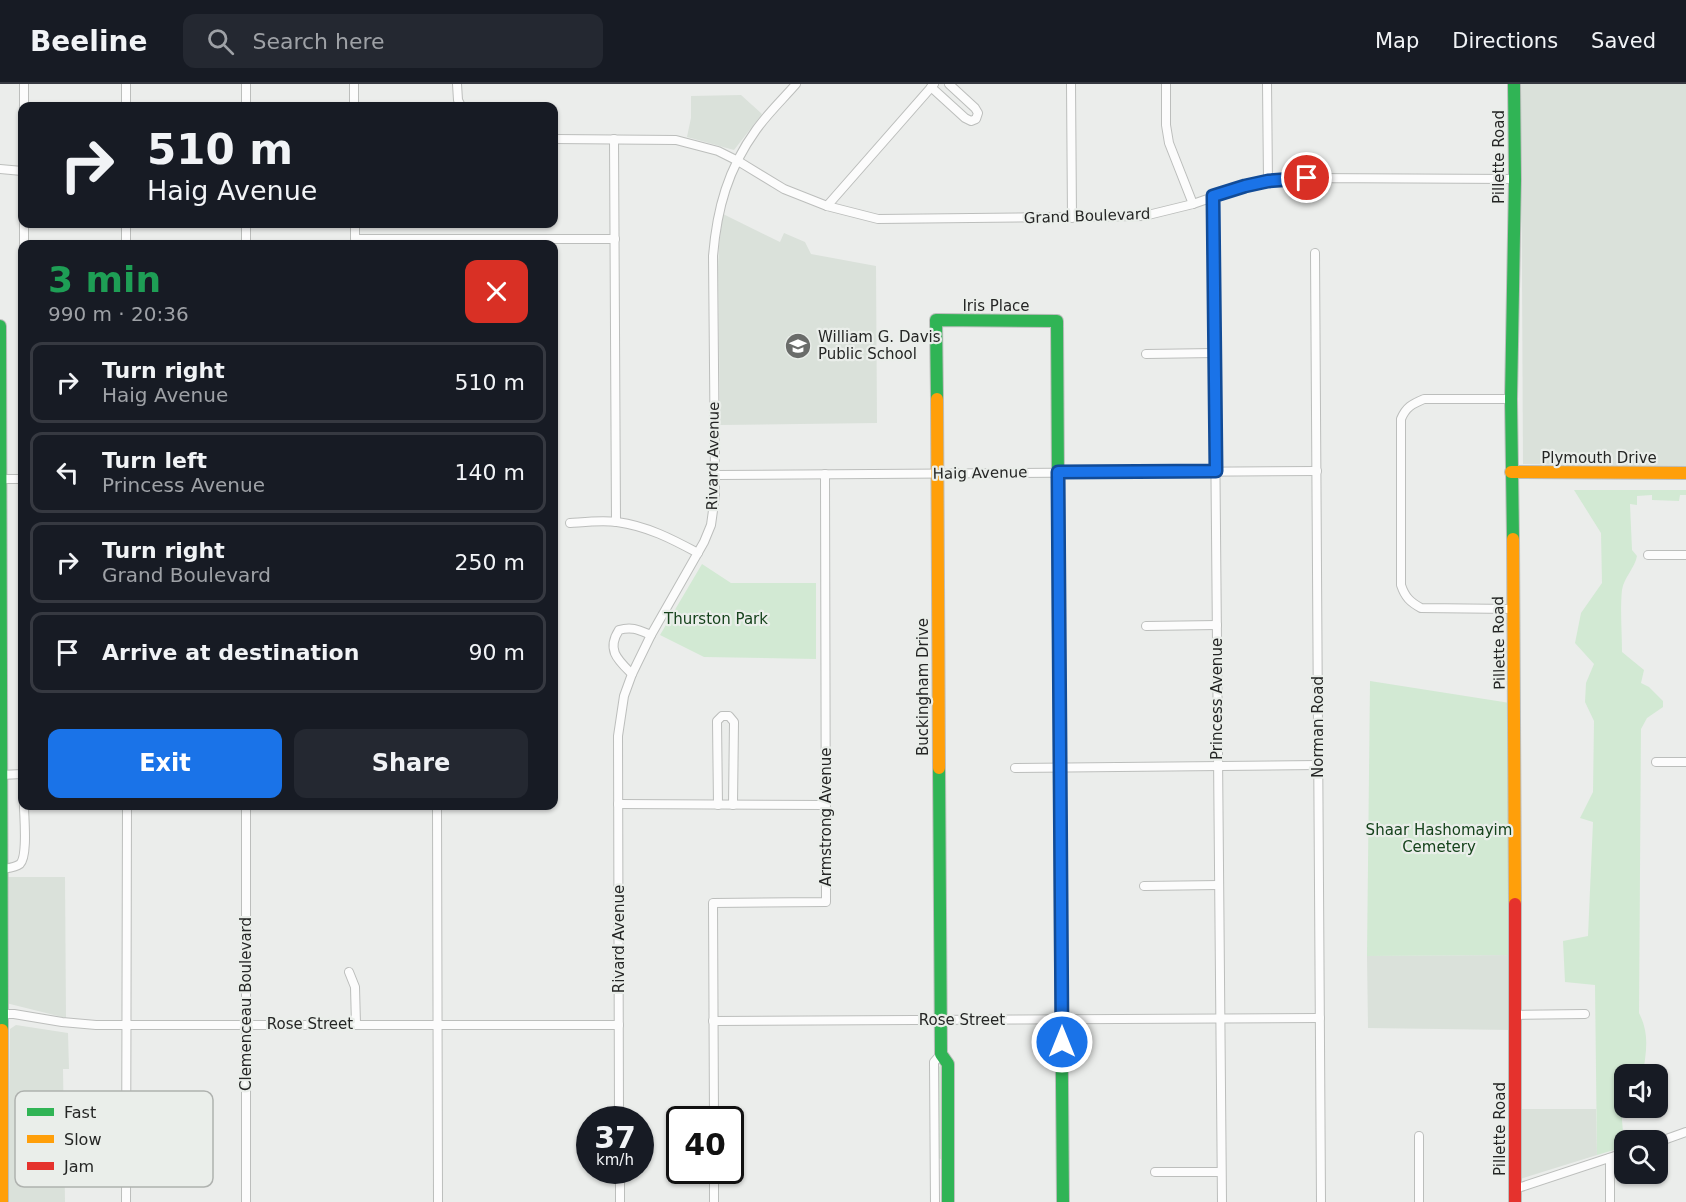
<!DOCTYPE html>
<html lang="en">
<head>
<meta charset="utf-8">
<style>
	:root { --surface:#171b24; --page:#242831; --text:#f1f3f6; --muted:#9ea1a6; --line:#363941; --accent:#1a73e8 }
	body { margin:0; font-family:"DejaVu Sans",sans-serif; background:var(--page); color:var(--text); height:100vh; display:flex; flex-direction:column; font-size:22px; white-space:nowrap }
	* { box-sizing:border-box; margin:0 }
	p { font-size:20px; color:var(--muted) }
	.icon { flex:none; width:33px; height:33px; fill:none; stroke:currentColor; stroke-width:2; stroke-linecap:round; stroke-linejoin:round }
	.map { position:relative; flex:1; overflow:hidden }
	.details { position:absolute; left:18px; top:156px; width:540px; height:570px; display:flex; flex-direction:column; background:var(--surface); border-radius:12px; box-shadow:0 2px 4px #0004 }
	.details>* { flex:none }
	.top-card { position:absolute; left:18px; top:18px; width:540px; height:126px; border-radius:12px; box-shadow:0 2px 4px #0004; background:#171b24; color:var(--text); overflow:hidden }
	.tools { position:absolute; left:1614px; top:980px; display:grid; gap:12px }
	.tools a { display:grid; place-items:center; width:54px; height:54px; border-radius:12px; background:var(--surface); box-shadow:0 2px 4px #0004; font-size:30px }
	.speed { position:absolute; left:576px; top:1022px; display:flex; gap:12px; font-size:30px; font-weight:700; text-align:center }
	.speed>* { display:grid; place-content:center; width:78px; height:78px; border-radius:50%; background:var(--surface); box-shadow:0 2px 4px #0004; line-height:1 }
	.speed small { font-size:15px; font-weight:400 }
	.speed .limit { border:3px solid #111; border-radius:9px; background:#fff; color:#111 }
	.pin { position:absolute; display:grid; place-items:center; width:51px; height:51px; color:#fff; margin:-26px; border:3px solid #fff; border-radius:50%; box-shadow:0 2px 6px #0007 }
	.me { position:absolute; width:66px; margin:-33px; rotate:0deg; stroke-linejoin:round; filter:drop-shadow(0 0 4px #0008) }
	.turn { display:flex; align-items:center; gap:21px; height:126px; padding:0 30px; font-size:27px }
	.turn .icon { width:78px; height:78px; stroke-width:2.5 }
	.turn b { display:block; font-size:42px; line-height:51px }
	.round { display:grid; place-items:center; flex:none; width:63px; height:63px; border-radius:12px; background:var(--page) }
	.head { display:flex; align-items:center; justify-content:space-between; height:102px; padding:0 30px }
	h1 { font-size:36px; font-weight:600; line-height:45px; color:#1e9e55 }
	.cta { display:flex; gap:12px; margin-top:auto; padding:12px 30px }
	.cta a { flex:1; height:69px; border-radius:12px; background:var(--accent); color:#fff; font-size:24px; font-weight:600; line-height:69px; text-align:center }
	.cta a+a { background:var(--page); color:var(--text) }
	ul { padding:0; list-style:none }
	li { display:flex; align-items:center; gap:18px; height:81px; margin:0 12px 9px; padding:0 18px; border:3px solid var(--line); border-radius:12px }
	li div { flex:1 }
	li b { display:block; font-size:22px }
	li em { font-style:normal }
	header { display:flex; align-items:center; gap:36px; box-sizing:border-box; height:84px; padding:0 30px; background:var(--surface); border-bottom:2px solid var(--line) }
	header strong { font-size:28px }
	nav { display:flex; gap:33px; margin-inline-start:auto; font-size:21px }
	.search { width:420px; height:54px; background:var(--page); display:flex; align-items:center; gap:15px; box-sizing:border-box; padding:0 21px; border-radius:12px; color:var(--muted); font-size:22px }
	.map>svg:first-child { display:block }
	.built { fill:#dae1da }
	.green { fill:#d2e9d3 }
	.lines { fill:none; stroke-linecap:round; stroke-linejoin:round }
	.street-casing { stroke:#bcbebc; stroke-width:10 }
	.fast-casing { stroke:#bcbebc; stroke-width:14 }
	.slow-casing { stroke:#bcbebc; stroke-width:14 }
	.jam-casing { stroke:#bcbebc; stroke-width:14 }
	.street { stroke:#fcfcfc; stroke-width:8 }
	.fast { stroke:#30b455; stroke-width:12 }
	.slow { stroke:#ff9f0a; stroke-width:12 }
	.jam { stroke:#e5322d; stroke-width:12 }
	.route-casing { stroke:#114b97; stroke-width:15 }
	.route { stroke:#1a73e8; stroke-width:10 }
	.labels { text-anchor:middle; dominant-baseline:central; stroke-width:4.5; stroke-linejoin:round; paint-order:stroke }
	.street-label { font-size:15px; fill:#252625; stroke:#eaeeea }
	.poi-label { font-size:15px; fill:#252625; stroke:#eaeeea; text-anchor:start }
	.park-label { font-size:15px; fill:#16431c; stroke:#eaeeea }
	.key { fill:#eaeeea; stroke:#afb2af; stroke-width:1.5 }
	.key-label { font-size:16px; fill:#252625 }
</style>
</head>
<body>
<header>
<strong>Beeline</strong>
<div class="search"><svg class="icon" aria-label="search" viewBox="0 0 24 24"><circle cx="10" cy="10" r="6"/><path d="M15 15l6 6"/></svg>Search here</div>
<nav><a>Map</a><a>Directions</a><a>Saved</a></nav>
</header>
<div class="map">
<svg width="1686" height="1118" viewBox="0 0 1686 1118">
	<rect width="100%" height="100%" fill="#ebedeb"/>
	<!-- built -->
	<g class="built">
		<path d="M1521 0H1686V383L1523 380Z"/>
		<path d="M741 11 762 30 734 66 687 53 691 34V12Z"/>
		<path d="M723 130 780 158 784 149 805 158 811 170 876 182 877 339 720 341 718 184 719 162Z"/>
		<path d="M5 793H65L66 934 6 919Z"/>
		<path d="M1511 871V946L1368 944 1367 872Z"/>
		<path d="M16 941 68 949 69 985H63L65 1118H8L10 945Z"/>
		<path d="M1520 1025H1596L1597 1071 1520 1095Z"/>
	</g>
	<!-- green -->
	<g class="green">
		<path d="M1574 406H1686V411H1680L1679 417 1652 416V411L1637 412V421L1630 420 1632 466 1637 472C1635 484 1624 493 1622 506 1620 525 1622 548 1622 568L1644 586 1641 599 1649 603 1663 617V623L1647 634 1641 645 1639 929C1650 951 1646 967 1643 990H1624V1006L1620 1008 1624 1063 1597 1071 1595 901 1565 898 1563 857 1588 852 1593 738 1580 734 1593 708 1594 637 1585 618 1586 599 1594 580 1575 559 1581 529 1602 499 1601 449Z"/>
		<path d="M702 480 731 499H816V575L704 573 660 551Z"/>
		<path d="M1370 597 1510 619 1511 871 1367 872Z"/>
		<path d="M940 982H942L943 1075H940L938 1072V984Z"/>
	</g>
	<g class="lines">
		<!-- street casing -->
		<g class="street-casing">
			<g id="street">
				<path d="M24 0V22"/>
				<path d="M126 0V22"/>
				<path d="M354 0V22"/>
				<path d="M457 0 458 16 461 22"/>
				<path d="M1071 0 1072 134"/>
				<path d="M1166 0V41L1169 59 1193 120"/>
				<path d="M1267 0 1268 97"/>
				<path d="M931 3 965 34 971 37 976 35 978 29 975 24 949 0"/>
				<path d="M246 22V0"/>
				<path d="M554 55 676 56 718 67 738 77 784 105 827 122 878 135 1144 132 1193 120 1245 102 1268 97 1307 94 1515 95"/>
				<path d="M614 55 616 438"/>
				<path d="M0 85 22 87"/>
				<path d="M1213 112 1222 1118"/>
				<path d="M827 122 934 0"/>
				<path d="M24 140V160"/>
				<path d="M126 140V160"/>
				<path d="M355 140V155H615"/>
				<path d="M246 160V140"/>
				<path d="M1315 169 1321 1118"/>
				<path d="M1146 270 1215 269"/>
				<path d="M1511 315H1424C1412 320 1406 323 1401 335V501C1405 513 1410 518 1421 524L1513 525"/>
				<path d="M715 391 1317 387"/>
				<path d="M0 395H22"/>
				<path d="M570 439C585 438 602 436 617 438 647 442 672 455 698 469"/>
				<path d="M1648 471H1686"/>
				<path d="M1146 542 1217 541"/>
				<path d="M632 590C618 576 606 566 619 546 632 542 639 546 651 551"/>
				<path d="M1656 678H1686"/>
				<path d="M1015 684 1318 681"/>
				<path d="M1 691 22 690"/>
				<path d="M618 720 826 721"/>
				<path d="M718 721 717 637 722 632H729L734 638 733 721"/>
				<path d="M437 722 438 1118"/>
				<path d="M1 785C7 784 15 784 20 780 28 772 24 733 24 722"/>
				<path d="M1144 802 1219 801"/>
				<path d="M349 888 355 903 356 940"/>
				<path d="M0 930H14L62 938 96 941H619"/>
				<path d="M1515 931 1585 930"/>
				<path d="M713 937 1320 934"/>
				<path d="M619 1035 618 652 624 612 632 590 651 551 704 458 711 441 715 412V391L713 172C717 124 728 85 756 46 768 29 783 15 796 0"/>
				<path d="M714 1035 713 819 826 818 825 390"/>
				<path d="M1419 1052V1118"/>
				<path d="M1658 1058 1686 1048"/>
				<path d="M1610 1074V1118"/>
				<path d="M620 1086V1118"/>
				<path d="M714 1086V1118"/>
				<path d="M1155 1088H1221"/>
				<path d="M1515 1105 1624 1069"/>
				<path d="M126 1118 127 722"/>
				<path d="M246 1118V722"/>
				<path d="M935 1118 934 978 941 970"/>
			</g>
		</g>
		<!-- fast casing -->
		<g class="fast-casing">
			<g id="fast">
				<path d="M0 242 2 946"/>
				<path d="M937 315 936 236 1057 237 1060 712"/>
				<path d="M1513 455 1511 315 1515 95 1514 0"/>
				<path d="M939 684 941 970 948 980V1118"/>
				<path d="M1061 882 1063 1118"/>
			</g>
		</g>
		<!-- slow casing -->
		<g class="slow-casing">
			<g id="slow">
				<path d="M937 315 939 684"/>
				<path d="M1511 388 1686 389"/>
				<path d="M1513 455 1515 820"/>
				<path d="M2 946V1118"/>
			</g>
		</g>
		<!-- jam casing -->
		<g class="jam-casing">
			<g id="jam">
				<path d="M1060 712 1061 882"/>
				<path d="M1515 820V1118"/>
			</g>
		</g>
		<!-- street -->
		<use href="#street" class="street"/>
		<!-- fast -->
		<use href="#fast" class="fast"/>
		<!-- slow -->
		<use href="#slow" class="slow"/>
		<!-- jam -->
		<use href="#jam" class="jam"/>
	</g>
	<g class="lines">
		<!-- route casing -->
		<g class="route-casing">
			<path id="route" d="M1062 958 1058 388 1216 387 1213 112 1245 102 1268 97 1307 94"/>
		</g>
		<!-- route -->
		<use href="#route" class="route"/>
	</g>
	<!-- icons -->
	<defs>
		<g id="school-disc" transform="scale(1.35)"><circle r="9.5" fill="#6a6c6a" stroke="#eaeeea"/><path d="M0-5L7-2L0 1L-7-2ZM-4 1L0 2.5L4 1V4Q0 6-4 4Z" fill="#fff"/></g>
	</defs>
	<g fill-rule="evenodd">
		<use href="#school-disc" x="798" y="262"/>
	</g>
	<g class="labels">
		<!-- street labels -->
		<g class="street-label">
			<text transform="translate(1499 73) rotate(-90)">Pillette Road</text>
			<text transform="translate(1087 132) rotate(-2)">Grand Boulevard</text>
			<text x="996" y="222">Iris Place</text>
			<text transform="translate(713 372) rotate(-89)">Rivard Avenue</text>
			<text x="1599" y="374">Plymouth Drive</text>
			<text transform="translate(980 389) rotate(-1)">Haig Avenue</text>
			<text transform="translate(1499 559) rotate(-91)">Pillette Road</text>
			<text transform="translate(923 603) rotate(-90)">Buckingham Drive</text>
			<text transform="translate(1217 615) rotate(-90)">Princess Avenue</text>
			<text transform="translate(1318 643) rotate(-90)">Norman Road</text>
			<text transform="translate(826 733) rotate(-90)">Armstrong Avenue</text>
			<text transform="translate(619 855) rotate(-90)">Rivard Avenue</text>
			<text transform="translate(246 920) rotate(-90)">Clemenceau Boulevard</text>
			<text x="962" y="936">Rose Street</text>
			<text x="310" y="940">Rose Street</text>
			<text transform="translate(1500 1045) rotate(-90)">Pillette Road</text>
		</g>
		<!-- poi labels -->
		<g class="poi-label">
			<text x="818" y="253">William G. Davis<tspan x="818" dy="17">Public School</tspan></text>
		</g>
		<!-- park labels -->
		<g class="park-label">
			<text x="716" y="535">Thurston Park</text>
			<text x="1439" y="746">Shaar Hashomayim<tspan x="1439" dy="17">Cemetery</tspan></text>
		</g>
	</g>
	<!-- legend -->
	<rect x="15" y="1007" width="198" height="96" rx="9" class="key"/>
	<rect x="27" y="1024" width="27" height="8" fill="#30b455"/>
	<rect x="27" y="1051" width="27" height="8" fill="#ff9f0a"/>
	<rect x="27" y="1078" width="27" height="8" fill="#e5322d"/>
	<g class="key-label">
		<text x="64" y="1034">Fast</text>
		<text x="64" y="1061">Slow</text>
		<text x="64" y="1088">Jam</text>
	</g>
</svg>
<div class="tools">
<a><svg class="icon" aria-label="sound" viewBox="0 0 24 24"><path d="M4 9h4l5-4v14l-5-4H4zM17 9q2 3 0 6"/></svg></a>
<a><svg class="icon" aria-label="search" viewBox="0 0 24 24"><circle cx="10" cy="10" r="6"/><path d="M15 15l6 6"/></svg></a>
</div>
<div class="speed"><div>37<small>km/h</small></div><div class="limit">40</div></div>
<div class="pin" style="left:1307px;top:94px;background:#d93025"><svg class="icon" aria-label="arrive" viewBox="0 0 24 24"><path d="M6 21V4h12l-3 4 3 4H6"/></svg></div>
<svg class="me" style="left:1062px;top:958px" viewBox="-20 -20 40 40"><circle r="17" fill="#1a73e8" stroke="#fff" stroke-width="3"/><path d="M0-11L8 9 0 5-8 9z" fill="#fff"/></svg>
<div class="top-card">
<div class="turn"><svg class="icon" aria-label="right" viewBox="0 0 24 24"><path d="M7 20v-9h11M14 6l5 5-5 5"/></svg><div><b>510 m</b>Haig Avenue</div></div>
</div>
<section class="details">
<div class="head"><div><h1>3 min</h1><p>990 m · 20:36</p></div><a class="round" style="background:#d93025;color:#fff"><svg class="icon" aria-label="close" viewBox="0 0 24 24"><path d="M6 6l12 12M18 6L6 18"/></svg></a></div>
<ul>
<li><svg class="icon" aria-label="right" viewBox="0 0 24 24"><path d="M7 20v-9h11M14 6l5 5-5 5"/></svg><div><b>Turn right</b><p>Haig Avenue</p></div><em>510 m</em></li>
<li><svg class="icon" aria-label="left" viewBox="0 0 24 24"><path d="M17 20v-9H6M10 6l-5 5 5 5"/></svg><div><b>Turn left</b><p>Princess Avenue</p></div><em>140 m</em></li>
<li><svg class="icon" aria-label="right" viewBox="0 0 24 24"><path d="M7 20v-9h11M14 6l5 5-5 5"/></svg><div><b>Turn right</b><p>Grand Boulevard</p></div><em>250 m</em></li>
<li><svg class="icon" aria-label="arrive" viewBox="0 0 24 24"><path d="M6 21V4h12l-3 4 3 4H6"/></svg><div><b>Arrive at destination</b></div><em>90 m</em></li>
</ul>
<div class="cta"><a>Exit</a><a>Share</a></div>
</section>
</div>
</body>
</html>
